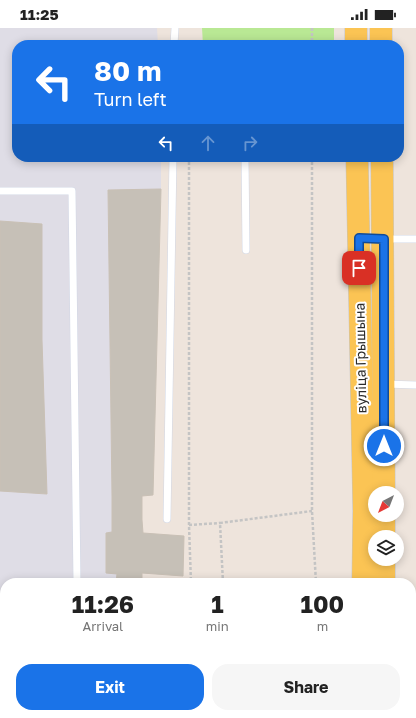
<!DOCTYPE html>
<html lang="en">
<head>
<meta charset="utf-8">
<style>
	:root { --surface:#fff; --page:#f6f6f6; --text:#222; --muted:#767676; --accent:#1a73e8 }
	body { margin:0; font-family:"Golos Text",sans-serif; background:var(--page); color:var(--text); height:100vh; display:flex; flex-direction:column; font-size:15px; white-space:nowrap }
	* { box-sizing:border-box; margin:0 }
	p { font-size:13px; color:var(--muted) }
	.icon { flex:none; width:22px; height:22px; fill:none; stroke:currentColor; stroke-width:2; stroke-linecap:round; stroke-linejoin:round }
	.map { position:relative; flex:1; overflow:hidden }
	.panel { position:absolute; left:0px; top:550px; width:416px; height:140px; display:flex; flex-direction:column; background:var(--surface); border-radius:16px 16px 0 0; box-shadow:0 2px 10px #0003 }
	.panel>* { flex:none }
	.banner { position:absolute; left:12px; top:12px; width:392px; height:122px; border-radius:16px; box-shadow:0 2px 10px #0003; background:#1a73e8; color:#fff; overflow:hidden }
	.needle { width:26px; rotate:222deg }
	.buttons { position:absolute; left:368px; top:458px; display:grid; gap:8px }
	.buttons a { display:grid; place-items:center; width:36px; height:36px; border-radius:50%; background:var(--surface); box-shadow:0 2px 10px #0003; font-size:20px }
	.pin { position:absolute; display:grid; place-items:center; width:34px; height:34px; color:#fff; margin:-17px; border-radius:8px; box-shadow:0 2px 6px #0006 }
	.me { position:absolute; width:44px; margin:-22px; rotate:0deg; stroke-linejoin:round; filter:drop-shadow(0 0 3px #0008) }
	.turn { display:flex; align-items:center; gap:14px; height:84px; padding:0 16px; font-size:18px }
	.turn .icon { width:52px; height:52px; stroke-width:2.5 }
	.turn b { display:block; font-size:28px; line-height:34px }
	.lanes { display:flex; align-items:center; height:38px; padding:0 16px; background:#0003; justify-content:center; gap:20px; direction:ltr }
	.lanes .off { opacity:.35 }
	.eta { display:flex; justify-content:space-evenly; align-items:center; height:68px; text-align:center }
	.eta b { font-size:24px; font-weight:700; line-height:28px }
	.button { display:flex; gap:8px; margin-top:auto; padding:8px 16px }
	.button a { flex:1; height:46px; border-radius:16px; background:var(--accent); color:#fff; font-size:16px; font-weight:700; line-height:46px; text-align:center }
	.button a+a { background:var(--page); color:var(--text) }
	.status { display:flex; justify-content:space-between; align-items:center; height:28px; padding:0 20px; background:var(--surface); direction:ltr }
	.status svg { height:11px; fill:currentColor }
	.map>svg:first-child { display:block }
	.industrial { fill:#dfdde6 }
	.green { fill:#b9e894 }
	.building { fill:#c6c0b7; stroke:#c9c0b5 }
	.lines { fill:none; stroke-linecap:round; stroke-linejoin:round }
	.service-casing { stroke:#d1d7e5; stroke-width:8 }
	.primary-casing { stroke:#c4c4c4; stroke-width:23 }
	.path { stroke:#c4c4c4; stroke-width:2.5; stroke-dasharray:3 2; stroke-linecap:butt }
	.service { stroke:#fff; stroke-width:7 }
	.primary { stroke:#fbc454; stroke-width:22 }
	.route-casing { stroke:#114b97; stroke-width:10 }
	.route { stroke:#1a73e8; stroke-width:7 }
	.labels { text-anchor:middle; dominant-baseline:central; stroke-width:4; stroke-linejoin:round; paint-order:stroke }
	.street-label { font-size:14px; fill:#2b2b2b; stroke:#fff }
</style>
</head>
<body>
<div class="status"><b>11:25</b><svg viewBox="0 0 49 12"><path d="M0 12V9h3v3zM5 12V6h3v6zM10 12V3h3v9zM15 12V0h3v12zM26 1h20v11H26zM47 4h2v5h-2z"/></svg></div>
<div class="map">
<svg width="416" height="690" viewBox="0 0 416 690">
	<rect width="100%" height="100%" fill="#eee4dc"/>
	<!-- industrial -->
	<path class="industrial" d="M0 0H157L158 17H17V129H161V161L153 467 142 468V492L143 505 184 508 183 548 142 545V555H5V685H163V690H0Z"/>
	<!-- green -->
	<path class="green" d="M202 0H334V17H203Z"/>
	<!-- building -->
	<g class="building">
		<path d="M161 161 153 467 142 468V492L143 505 184 508 183 548 142 545V555H116L117 546 106 545V505L112 504V468L108 162Z"/>
		<path d="M0 193 42 196V312L47 466 0 463Z"/>
	</g>
	<g class="lines">
		<!-- service casing -->
		<g class="service-casing">
			<g id="service">
				<path d="M174 17 175 0"/>
				<path d="M245 129 246 222"/>
				<path d="M0 163H72L77 555"/>
				<path d="M361 211H416"/>
				<path d="M385 356 416 357"/>
				<path d="M167 491 173 129"/>
				<path d="M79 685V690"/>
			</g>
		</g>
		<!-- primary casing -->
		<g class="primary-casing">
			<g id="primary">
				<path d="M356 0V17"/>
				<path d="M381 0V17"/>
				<path d="M357 129 364 483 363 555"/>
				<path d="M382 129 384 465"/>
				<path d="M384 509V487"/>
				<path d="M384 555V531"/>
				<path d="M362 690V685"/>
				<path d="M384 690V685"/>
			</g>
		</g>
		<!-- path -->
		<g class="path">
			<path d="M312 0V17"/>
			<path d="M189 129V497L191 555"/>
			<path d="M312 129V483L316 555"/>
			<path d="M189 497 220 495"/>
			<path d="M223 555 220 495 312 483"/>
			<path d="M317 685V690"/>
			<path d="M188 690V685"/>
		</g>
		<!-- service -->
		<use href="#service" class="service"/>
		<!-- primary -->
		<use href="#primary" class="primary"/>
	</g>
	<g class="lines">
		<!-- route casing -->
		<g class="route-casing">
			<path id="route" d="M359 240V210L384 211V418"/>
		</g>
		<!-- route -->
		<use href="#route" class="route"/>
	</g>
	<g class="labels">
		<!-- street labels -->
		<g class="street-label">
			<text transform="translate(360 330) rotate(-91)">вуліца Грышына</text>
		</g>
	</g>
</svg>
<div class="buttons">
<a><svg class="needle" viewBox="-14 -14 28 28"><path d="M0-13l5 13h-10z" fill="#e53935"/><path d="M0 13l5-13h-10z" fill="#767676"/></svg></a>
<a><svg class="icon" aria-label="layers" viewBox="0 0 24 24"><path d="M12 4l9 5-9 5-9-5zM3 14l9 5 9-5"/></svg></a>
</div>
<div class="pin" style="left:359px;top:240px;background:#d93025"><svg class="icon" aria-label="arrive" viewBox="0 0 24 24"><path d="M6 21V4h12l-3 4 3 4H6"/></svg></div>
<svg class="me" style="left:384px;top:418px" viewBox="-20 -20 40 40"><circle r="17" fill="#1a73e8" stroke="#fff" stroke-width="3"/><path d="M0-11L8 9 0 5-8 9z" fill="#fff"/></svg>
<div class="banner">
<div class="turn"><svg class="icon" aria-label="left" viewBox="0 0 24 24"><path d="M17 20v-9H6M10 6l-5 5 5 5"/></svg><div><b>80 m</b>Turn left</div></div>
<div class="lanes"><svg class="icon" aria-label="left" viewBox="0 0 24 24"><path d="M17 20v-9H6M10 6l-5 5 5 5"/></svg><svg class="icon off" aria-label="ahead" viewBox="0 0 24 24"><path d="M12 20V5M6 11l6-6 6 6"/></svg><svg class="icon off" aria-label="right" viewBox="0 0 24 24"><path d="M7 20v-9h11M14 6l5 5-5 5"/></svg></div>
</div>
<section class="panel">
<div class="eta">
<div><b>11:26</b><p>Arrival</p></div>
<div><b>1</b><p>min</p></div>
<div><b>100</b><p>m</p></div>
</div>
<div class="button"><a>Exit</a><a>Share</a></div>
</section>
</div>
</body>
</html>
